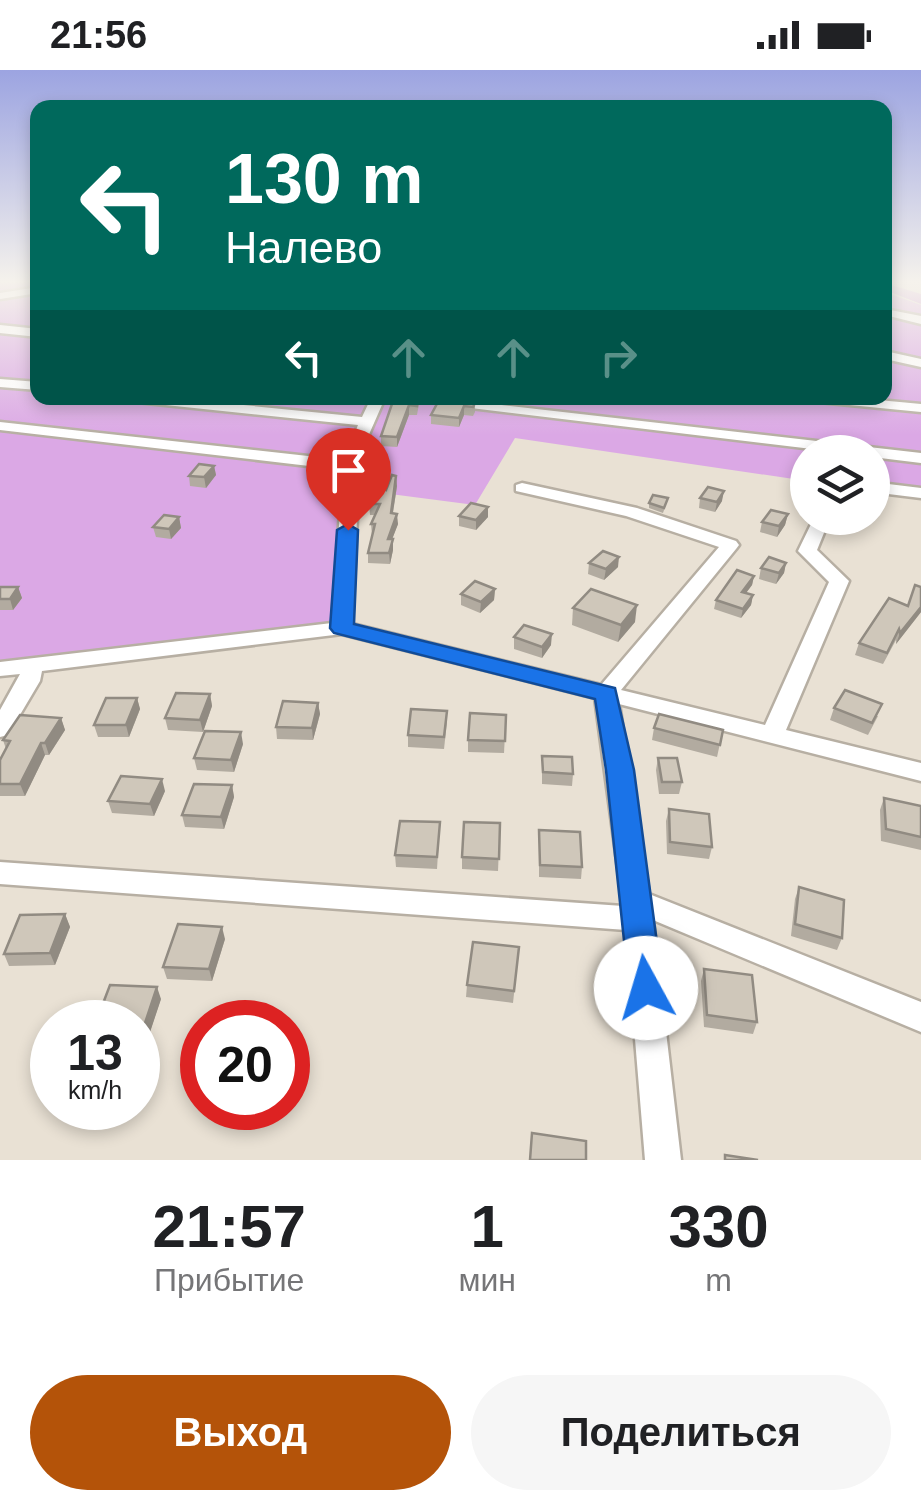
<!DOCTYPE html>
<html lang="ru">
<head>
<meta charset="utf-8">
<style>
	:root { --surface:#fff; --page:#f6f6f6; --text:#202124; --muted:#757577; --accent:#b45309 }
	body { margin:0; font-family:Helvetica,sans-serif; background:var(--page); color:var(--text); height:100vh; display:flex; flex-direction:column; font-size:38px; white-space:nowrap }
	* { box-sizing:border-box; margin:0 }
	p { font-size:32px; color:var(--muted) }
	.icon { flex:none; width:55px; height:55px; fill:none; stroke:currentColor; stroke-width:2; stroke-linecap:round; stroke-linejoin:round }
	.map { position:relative; height:1090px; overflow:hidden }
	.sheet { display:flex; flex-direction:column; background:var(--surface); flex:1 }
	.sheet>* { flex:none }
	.hud { position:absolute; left:30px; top:30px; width:862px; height:305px; border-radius:20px; box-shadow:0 5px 15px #0003; background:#00695c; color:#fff; overflow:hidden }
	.buttons { position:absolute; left:790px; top:365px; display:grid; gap:20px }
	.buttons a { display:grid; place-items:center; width:100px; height:100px; border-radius:50%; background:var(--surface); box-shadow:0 5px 15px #0003; font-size:50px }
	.speed { position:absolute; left:30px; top:930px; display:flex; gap:20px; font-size:50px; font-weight:700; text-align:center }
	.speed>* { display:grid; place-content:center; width:130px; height:130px; border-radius:50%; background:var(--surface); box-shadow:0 5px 15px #0003; line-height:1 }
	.speed small { font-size:25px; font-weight:400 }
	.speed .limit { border:15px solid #d22; background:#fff; color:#111 }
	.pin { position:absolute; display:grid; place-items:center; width:85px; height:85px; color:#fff; margin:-102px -42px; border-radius:50% 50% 50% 0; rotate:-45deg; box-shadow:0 0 10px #0007 }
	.pin .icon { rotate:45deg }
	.me { position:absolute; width:110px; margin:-55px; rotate:354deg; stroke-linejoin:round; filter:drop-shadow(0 0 8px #0008) }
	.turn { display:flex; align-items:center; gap:35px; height:210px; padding:0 30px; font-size:45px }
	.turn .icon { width:130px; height:130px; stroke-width:2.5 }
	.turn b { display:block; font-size:70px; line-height:85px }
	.lanes { display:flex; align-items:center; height:95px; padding:0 30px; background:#0003; justify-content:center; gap:50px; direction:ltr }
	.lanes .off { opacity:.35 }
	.eta { display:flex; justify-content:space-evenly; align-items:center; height:170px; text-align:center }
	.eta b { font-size:60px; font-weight:700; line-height:70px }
	.cta { display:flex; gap:20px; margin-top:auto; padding:20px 30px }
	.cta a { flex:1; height:115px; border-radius:60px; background:var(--accent); color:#fff; font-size:40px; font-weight:700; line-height:115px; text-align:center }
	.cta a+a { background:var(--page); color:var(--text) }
	.status { display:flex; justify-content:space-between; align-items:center; height:70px; padding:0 50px; background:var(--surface); direction:ltr }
	.status svg { height:28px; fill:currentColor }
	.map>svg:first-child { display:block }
	.green { fill:#dba8e5 }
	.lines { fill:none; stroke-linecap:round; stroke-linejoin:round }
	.river { fill:#ca8cd7; fill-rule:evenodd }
	.minor-casing { stroke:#b7afa3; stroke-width:5 }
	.minor { fill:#fff; fill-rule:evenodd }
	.wall { fill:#b2aba0 }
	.shaded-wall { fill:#918b82 }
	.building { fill:#cfc7ba; stroke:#918b82; stroke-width:2.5 }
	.route { fill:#1a73e8; stroke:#114b97; stroke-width:2.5 }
</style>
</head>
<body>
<div class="status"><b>21:56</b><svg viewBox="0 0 49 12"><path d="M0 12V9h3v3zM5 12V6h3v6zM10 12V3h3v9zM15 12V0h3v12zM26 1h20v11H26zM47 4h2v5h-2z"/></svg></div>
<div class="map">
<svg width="921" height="1090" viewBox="0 0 921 1090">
	<rect width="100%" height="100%" fill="#e9e1d4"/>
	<!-- green -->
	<path class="green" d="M0 213H37L38 328H885V222L921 235V425L873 419 872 382H808L807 411 515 368 475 435 344 418 342 558 0 599Z"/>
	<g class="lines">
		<!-- river -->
		<path class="river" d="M885 213 921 224V234L885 220Z"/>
		<!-- minor casing -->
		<g class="minor-casing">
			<g id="minor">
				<path d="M38 217V223L0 229V223Z"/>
				<path d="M885 239 921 246V254L885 245Z"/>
				<path d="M0 255 38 259V267L0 263Z"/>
				<path d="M885 281 921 289V297L885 289Z"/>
				<path d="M0 309 38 312V320L0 317Z"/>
				<path d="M130 328H173L362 347 371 328H385L360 385 352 554 601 615 719 477 626 446 516 421V415L522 413 637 438 736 471 739 475 736 479 621 620 765 655 829 512 798 481 814 448H830L817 480 849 511 786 660 921 693V711L619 634 649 824 921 932V962L653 850 681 1090H645L626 860 0 814V792L623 836 595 628 342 564 42 601 40 611 8 665 0 667V640L20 604 0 606V592L332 553 343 400 0 360V352L344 390 358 355 137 332Z"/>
				<path d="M441 328 921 383V393L872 387V382H837L446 335 441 334Z"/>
				<path d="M812 328H857L921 334V342L819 332Z"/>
				<path d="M872 412 921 418V428L872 422Z"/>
			</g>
		</g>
		<!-- minor -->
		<use href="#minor" class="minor"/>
	</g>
	<!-- wall -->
	<g class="wall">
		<path d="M394 328H420L417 345H409L397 377 381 376V366Z"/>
		<path d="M475 333V342L473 346 464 345 459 357 431 354V345Z"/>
		<path d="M214 396 216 405 206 418 190 416 189 406Z"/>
		<path d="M397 416 393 443 398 454 392 469 393 480 390 494 368 493V483L372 465 371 454 375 445H370L369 434 386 420Z"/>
		<path d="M668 428 663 443 649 438V433Z"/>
		<path d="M700 428 722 431 715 442 699 438Z"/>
		<path d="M788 444 785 455 777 467 760 462 762 452Z"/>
		<path d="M459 446 488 447 476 460 459 456Z"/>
		<path d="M179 447 181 458 171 469 156 467 153 457Z"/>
		<path d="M589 493 618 497 604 510 588 504Z"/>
		<path d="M786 493 784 503 776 514 759 509 761 498Z"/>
		<path d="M754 506 752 515 746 523 753 525 751 535 741 548 714 539 716 530Z"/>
		<path d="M0 517H18L22 528 13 540H0Z"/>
		<path d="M921 517V542L896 574V570L883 594 855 585 859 573 908 536Z"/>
		<path d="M495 519 494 530 480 543 461 535V524Z"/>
		<path d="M573 538 635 552 618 572 572 555Z"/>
		<path d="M514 567 551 575 542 588 514 579Z"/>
		<path d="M210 624 212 636 203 662 168 660 165 648Z"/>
		<path d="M137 628 140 639 129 667H98L94 655Z"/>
		<path d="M318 633 320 644 313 670 277 669 276 657Z"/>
		<path d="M834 638 878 646 868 665 830 650Z"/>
		<path d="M506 645 504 683 468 682V670Z"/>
		<path d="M61 648 65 660 49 685H45L25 726H0V690L6 679 3 670Z"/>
		<path d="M447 652 444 679 408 677V665Z"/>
		<path d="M654 658 723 660 717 687 652 670Z"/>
		<path d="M243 674 234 702 197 700 194 688Z"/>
		<path d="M542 686 573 704 572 716 542 714Z"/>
		<path d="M658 688 682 712 679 724H659L656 700Z"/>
		<path d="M232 715 234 727 224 759 185 757 182 745Z"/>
		<path d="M165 721 154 746 112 743 108 731Z"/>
		<path d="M884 728 921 736V780L881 771 880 740Z"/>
		<path d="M669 739 712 777 709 789 667 784 666 751Z"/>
		<path d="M440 752 437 799 396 797 395 785Z"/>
		<path d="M500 753 498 801 462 799V787Z"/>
		<path d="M539 760 582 797 581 809 539 807Z"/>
		<path d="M799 817 842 868 837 880 791 866 795 829Z"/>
		<path d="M65 844 70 857 55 895 9 896 4 884Z"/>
		<path d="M225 869 212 911 167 909 163 897Z"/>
		<path d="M519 877 513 933 466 927 467 915Z"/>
		<path d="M704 899 757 952 753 964 704 957 701 911Z"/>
		<path d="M161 929 145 977 138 976V952Z"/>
	</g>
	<!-- shaded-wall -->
	<g class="shaded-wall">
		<path d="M409 335V345L397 377V367Z"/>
		<path d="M464 336V345L459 357V348Z"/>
		<path d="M214 396 216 405 206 418 204 407Z"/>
		<path d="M396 406 397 416 391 454V443Z"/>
		<path d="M724 421 722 431 715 442 717 432Z"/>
		<path d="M488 437V447L476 460V450Z"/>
		<path d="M397 444 398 454 388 480V469Z"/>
		<path d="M788 444 785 455 777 467 779 456Z"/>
		<path d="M179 447 181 458 171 469 169 459Z"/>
		<path d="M393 469V480L390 494 389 483Z"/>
		<path d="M619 487 618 497 604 510 606 499Z"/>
		<path d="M786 493 784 503 776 514 779 503Z"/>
		<path d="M754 506 752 515 740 531 742 522Z"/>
		<path d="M18 517 22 528 13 540 10 529Z"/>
		<path d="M495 519 494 530 480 543 481 532Z"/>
		<path d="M753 525 751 535 741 548 743 539Z"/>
		<path d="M637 535 635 552 618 572 621 555Z"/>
		<path d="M921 537V542L896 574 900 563Z"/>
		<path d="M552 564 551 575 542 588V577Z"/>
		<path d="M210 624 212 636 203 662 200 650Z"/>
		<path d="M137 628 140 639 129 667 126 655Z"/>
		<path d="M318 633 320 644 313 670 312 658Z"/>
		<path d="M61 648 65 660 49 685 45 673Z"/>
		<path d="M241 662 243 674 234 702 231 690Z"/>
		<path d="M41 673 45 685 25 726 20 714Z"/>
		<path d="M162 709 165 721 154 746 150 734Z"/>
		<path d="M232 715 234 727 224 759 221 747Z"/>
		<path d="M65 844 70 857 55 895 50 883Z"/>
		<path d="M222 857 225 869 212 911 209 899Z"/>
		<path d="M157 917 161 929 145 977 141 965Z"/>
	</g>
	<!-- building -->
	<g class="building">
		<path d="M394 328H418L417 336 409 335 397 367 381 366Z"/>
		<path d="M439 330 475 333 473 337 464 336 459 348 431 345Z"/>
		<path d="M199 394 214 396 204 407 189 406Z"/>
		<path d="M392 405 396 406 391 443 397 444 388 469H393L389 483H368L375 454H371L380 434H369L373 414 386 420Z"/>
		<path d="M708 417 724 421 717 432 700 428Z"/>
		<path d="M653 425 668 428 664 438 649 433Z"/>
		<path d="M471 433 488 437 476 450 459 446Z"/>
		<path d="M771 440 788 444 779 456 762 452Z"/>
		<path d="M164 445 179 447 169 459 153 457Z"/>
		<path d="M603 481 619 487 606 499 589 493Z"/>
		<path d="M769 487 786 493 779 503 761 498Z"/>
		<path d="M737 500 754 506 742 522 753 525 743 539 716 530Z"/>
		<path d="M475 511 495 519 481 532 461 524Z"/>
		<path d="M915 515 921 517V537L900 563 899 559 887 583 859 573 889 528 908 536Z"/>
		<path d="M0 517H18L10 529H0Z"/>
		<path d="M591 519 637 535 621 555 573 538Z"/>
		<path d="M524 555 552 564 542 577 514 567Z"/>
		<path d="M845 620 882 634 872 653 834 638Z"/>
		<path d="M176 623 210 624 200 650 165 648Z"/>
		<path d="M106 628H137L126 655H94Z"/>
		<path d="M283 631 318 633 312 658 276 657Z"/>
		<path d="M411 639 447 641 444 667 408 665Z"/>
		<path d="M470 643 506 645 505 671 468 670Z"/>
		<path d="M659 644 723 660 720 675 654 658Z"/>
		<path d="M20 645 61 648 45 673H41L20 714H0V690L10 671 3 670Z"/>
		<path d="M205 661 241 662 231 690 194 688Z"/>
		<path d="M542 686 572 687 573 704 543 702Z"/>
		<path d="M658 688H677L682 712H662Z"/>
		<path d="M121 706 162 709 150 734 108 731Z"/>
		<path d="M194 714 232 715 221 747 182 745Z"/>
		<path d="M884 728 921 736V767L886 759Z"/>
		<path d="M669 739 709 744 712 777 670 772Z"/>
		<path d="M400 751 440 752 437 787 395 785Z"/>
		<path d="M464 752 500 753 499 789 462 787Z"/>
		<path d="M539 760 580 762 582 797 540 795Z"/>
		<path d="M799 817 844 830 842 868 795 854Z"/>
		<path d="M65 844 50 883 4 884 20 845Z"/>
		<path d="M178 854 222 857 209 899 163 897Z"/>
		<path d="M473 872 519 877 514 921 467 915Z"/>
		<path d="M704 899 752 905 757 952 707 945Z"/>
		<path d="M110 915 157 917 141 965H138V952H96Z"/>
		<path d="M532 1063 586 1071V1090H530Z"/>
		<path d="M725 1085 758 1090H725Z"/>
	</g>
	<!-- sky -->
	<linearGradient id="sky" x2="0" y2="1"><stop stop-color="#9ca4e1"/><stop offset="0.58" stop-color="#f5f2ec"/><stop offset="1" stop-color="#f5f2ec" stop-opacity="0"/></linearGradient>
	<rect width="921" height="365" fill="url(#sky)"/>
	<!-- route -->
	<path class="route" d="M348 454 358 460 354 554 615 618 634 700 663 918 658 929 646 934 634 929 629 918 606 700 595 629 334 563 330 558 337 460Z"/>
</svg>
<div class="buttons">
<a><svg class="icon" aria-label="layers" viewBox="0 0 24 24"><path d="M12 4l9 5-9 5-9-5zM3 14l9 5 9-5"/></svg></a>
</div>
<div class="speed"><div>13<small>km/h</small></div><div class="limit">20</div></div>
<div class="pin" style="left:348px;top:460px;background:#d93025"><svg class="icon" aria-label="arrive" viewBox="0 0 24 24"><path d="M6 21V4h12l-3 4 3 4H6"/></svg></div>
<svg class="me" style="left:646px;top:918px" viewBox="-20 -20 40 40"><circle r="19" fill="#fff"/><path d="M0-13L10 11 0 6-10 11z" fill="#1a73e8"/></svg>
<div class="hud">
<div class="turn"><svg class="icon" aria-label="left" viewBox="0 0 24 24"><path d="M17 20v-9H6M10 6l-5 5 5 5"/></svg><div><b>130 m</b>Налево</div></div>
<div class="lanes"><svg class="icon" aria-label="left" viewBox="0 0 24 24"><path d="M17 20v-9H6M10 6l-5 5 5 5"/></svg><svg class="icon off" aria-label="ahead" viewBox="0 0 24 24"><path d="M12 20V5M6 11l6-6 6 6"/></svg><svg class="icon off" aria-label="ahead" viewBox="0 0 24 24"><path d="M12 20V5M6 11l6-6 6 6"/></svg><svg class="icon off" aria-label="right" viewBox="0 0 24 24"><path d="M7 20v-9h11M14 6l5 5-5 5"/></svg></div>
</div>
</div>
<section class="sheet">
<div class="eta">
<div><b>21:57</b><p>Прибытие</p></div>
<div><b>1</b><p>мин</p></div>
<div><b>330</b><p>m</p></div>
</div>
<div class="cta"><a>Выход</a><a>Поделиться</a></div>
</section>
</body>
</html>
